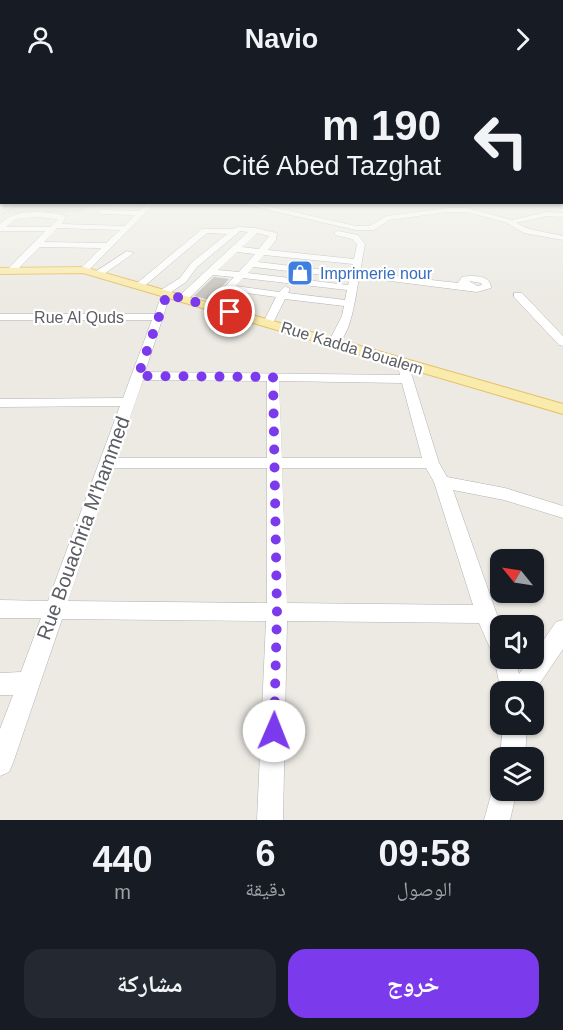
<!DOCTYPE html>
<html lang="ar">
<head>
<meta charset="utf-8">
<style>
	:root { --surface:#171b24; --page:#242831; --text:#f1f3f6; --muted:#9ea1a6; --accent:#7c3aed }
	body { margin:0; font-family:Arial,"Noto Naskh Arabic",sans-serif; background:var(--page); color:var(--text); direction:rtl; height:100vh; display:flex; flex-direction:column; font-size:22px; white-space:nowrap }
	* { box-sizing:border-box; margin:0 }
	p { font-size:20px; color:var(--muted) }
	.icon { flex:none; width:33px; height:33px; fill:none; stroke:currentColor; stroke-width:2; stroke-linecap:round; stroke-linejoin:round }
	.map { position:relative; height:742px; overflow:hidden; direction:ltr }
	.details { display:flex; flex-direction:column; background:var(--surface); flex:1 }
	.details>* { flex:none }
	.banner { position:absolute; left:0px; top:0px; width:564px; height:126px; box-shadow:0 2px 4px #0004; direction:rtl; background:#171b24; color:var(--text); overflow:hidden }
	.needle { width:39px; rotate:300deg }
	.tools { position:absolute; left:490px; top:471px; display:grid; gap:12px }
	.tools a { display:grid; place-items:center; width:54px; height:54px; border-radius:12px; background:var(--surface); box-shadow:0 2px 4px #0004; font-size:30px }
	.pin { position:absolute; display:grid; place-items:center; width:51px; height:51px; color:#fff; margin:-26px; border:3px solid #fff; border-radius:50%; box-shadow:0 2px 6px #0007 }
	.me { position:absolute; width:66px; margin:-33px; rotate:1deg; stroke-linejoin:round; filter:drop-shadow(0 0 4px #0008) }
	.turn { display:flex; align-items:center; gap:21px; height:126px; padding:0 24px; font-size:27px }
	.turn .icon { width:78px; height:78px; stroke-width:2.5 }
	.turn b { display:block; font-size:42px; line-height:51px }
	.eta { display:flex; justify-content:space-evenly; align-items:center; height:102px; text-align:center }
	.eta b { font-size:36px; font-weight:700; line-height:42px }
	.cta { display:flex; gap:12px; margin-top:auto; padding:12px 24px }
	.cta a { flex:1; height:69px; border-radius:18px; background:var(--accent); color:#fff; font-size:24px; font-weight:700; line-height:69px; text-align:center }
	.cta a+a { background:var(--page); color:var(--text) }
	header { display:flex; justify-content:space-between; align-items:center; height:78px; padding:0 24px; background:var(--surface); font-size:27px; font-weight:700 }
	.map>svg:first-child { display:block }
	.education { fill:#dcd9d1 }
	.building { fill:#c8c5c0 }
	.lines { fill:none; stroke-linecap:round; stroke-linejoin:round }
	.minor-casing { stroke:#b0b3b7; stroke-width:1 }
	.major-casing { stroke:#e6bf62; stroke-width:2 }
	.minor { fill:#fff; fill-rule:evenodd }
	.major { fill:#f9ebac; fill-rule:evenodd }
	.route { stroke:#7c3aed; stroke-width:10; stroke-dasharray:0 18 }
	.labels { text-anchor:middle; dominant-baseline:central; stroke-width:4.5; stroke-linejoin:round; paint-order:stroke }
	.far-shop-label { font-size:16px; fill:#366cbe; stroke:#fff; text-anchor:start }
	.far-street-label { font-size:16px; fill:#5b5e62; stroke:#fff }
	.street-label { font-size:20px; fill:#5b5e62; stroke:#fff }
</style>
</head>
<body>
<header><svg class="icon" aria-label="forward" viewBox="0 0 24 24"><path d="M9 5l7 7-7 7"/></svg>Navio<svg class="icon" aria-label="person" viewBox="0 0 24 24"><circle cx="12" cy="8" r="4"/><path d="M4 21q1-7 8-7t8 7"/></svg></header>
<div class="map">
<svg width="563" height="742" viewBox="0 0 563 742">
	<rect width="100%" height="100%" fill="#eceae3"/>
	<!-- education -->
	<path class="education" d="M18 125H106V128L89 129 83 134 0 136Z"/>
	<!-- building -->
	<path class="building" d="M214 199 229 201 209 222 194 218Z"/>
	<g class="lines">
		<!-- minor casing -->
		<g class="minor-casing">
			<g id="minor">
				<path d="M5 124H14L0 132V127Z"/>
				<path d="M148 124H156L87 194 79 192 101 170 40 169 14 195 6 193 45 153H0V146C14 130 47 133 66 138L62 146 125 148 135 137 101 136 97 134 101 132 140 133ZM36 139 58 141 50 149H6L16 141ZM57 150 120 152 106 165 44 164Z"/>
				<path d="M234 124H249L356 148H369L387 138 447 130H467L512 142 547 134 563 135V139L547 138 516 145 529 151 563 158V162L524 155 505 144 467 134H447L389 142 374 152H356Z"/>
				<path d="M238 149 255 150 277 155 276 162 268 172 354 181 357 166 352 161 335 157 334 155 338 153 358 157 365 166 360 194 458 205 462 199C473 197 491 197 491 210L477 214 359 199C356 216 351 262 334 268L328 265 342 238 344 228 285 221 273 245 268 248 263 245 276 219 232 213 216 231H208V227L234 199 213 197 187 222H179V218L248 154 240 153 197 189 186 204 171 214 145 294 400 297 397 285 399 282H407L439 385 447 399 505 410 563 428V440L504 422 453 412 501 548V580H515L519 596 531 580H534V576L556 544 563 542V571L534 614H501L494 579 479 545 287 543 283 742H257L266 543 62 541 13 685 9 694 0 698V651L13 617H0V595L21 594 41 540H0V522L48 523 120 328 0 329V321L123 320 152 242H0V236H155L161 218 158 215 159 213 180 200 191 185 227 156 207 155 142 210H136V206L202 151H233ZM257 155 269 158 259 171 242 169ZM237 174 255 176 239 194 218 192ZM264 177 353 186 350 195 258 184ZM253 189 350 200 348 207 248 195ZM243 200 347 212 345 222 288 215 290 211 285 208 279 214 236 208ZM469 203 481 205 482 207 477 208ZM143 302 267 303V380H116ZM279 303 402 305 422 380H282ZM113 390H267V525L68 523ZM282 390H426L434 404 473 527 287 525Z"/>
				<path d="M127 173 134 175 101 198H95V194Z"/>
				<path d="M514 215H522L563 258V268L559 267 514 219Z"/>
				<path d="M503 646H527L525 680H501V684L500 680Z"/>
				<path d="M501 700V712H517L510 742H484L495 703Z"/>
			</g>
		</g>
		<!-- major casing -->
		<g class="major-casing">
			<path id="major" d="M84 189 563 326V336L83 195 0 196V190Z"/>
		</g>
		<!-- minor -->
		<use href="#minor" class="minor"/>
		<!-- major -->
		<use href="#major" class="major"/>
	</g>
	<!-- sky -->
	<linearGradient id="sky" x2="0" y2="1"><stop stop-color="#8ec2ee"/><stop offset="0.53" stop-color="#f6f6f2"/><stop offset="1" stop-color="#f6f6f2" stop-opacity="0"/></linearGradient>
	<rect width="563" height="219" fill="url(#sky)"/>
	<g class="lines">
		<!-- route -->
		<path class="route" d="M230 234 167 216 138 298 273 299 277 535 274 653"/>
	</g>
	<!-- icons -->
	<defs>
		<g id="shop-square" transform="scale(1.35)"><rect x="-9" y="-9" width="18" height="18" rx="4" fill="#3f7fe0" stroke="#fff"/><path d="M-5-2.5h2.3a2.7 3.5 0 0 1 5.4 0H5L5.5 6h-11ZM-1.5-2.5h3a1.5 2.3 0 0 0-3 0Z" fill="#fff"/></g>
	</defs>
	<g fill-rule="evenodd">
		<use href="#shop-square" x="300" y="195"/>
	</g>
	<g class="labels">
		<!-- far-shop labels -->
		<g class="far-shop-label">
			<text x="320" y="195">Imprimerie nour</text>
		</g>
		<!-- far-street labels -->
		<g class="far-street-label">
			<text x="79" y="239">Rue Al Quds</text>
			<text transform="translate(352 270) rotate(17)">Rue Kadda Boualem</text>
		</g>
		<!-- street labels -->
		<g class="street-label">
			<text transform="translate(83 450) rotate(-70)">Rue Bouachria M'hammed</text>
		</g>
	</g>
</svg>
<div class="tools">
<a><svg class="needle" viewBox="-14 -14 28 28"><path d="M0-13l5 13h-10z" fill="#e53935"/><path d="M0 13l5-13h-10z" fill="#9ea1a6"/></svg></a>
<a><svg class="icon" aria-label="sound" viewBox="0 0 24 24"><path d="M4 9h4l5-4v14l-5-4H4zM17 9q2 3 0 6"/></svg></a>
<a><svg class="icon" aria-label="search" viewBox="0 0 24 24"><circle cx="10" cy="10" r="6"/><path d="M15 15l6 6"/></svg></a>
<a><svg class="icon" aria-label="layers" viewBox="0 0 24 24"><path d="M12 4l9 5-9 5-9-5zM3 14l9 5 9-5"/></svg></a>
</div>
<div class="pin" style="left:230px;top:234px;background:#d93025"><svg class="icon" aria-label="arrive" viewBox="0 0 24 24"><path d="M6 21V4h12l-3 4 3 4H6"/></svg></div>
<svg class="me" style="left:274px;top:653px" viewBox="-20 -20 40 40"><circle r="19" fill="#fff"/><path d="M0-13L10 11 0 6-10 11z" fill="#7c3aed"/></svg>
<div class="banner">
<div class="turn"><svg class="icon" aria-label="left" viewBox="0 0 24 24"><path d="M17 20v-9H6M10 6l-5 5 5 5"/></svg><div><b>190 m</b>Cité Abed Tazghat</div></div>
</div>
</div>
<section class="details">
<div class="eta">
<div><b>09:58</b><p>الوصول</p></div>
<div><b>6</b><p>دقيقة</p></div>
<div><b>440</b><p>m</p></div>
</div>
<div class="cta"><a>خروج</a><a>مشاركة</a></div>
</section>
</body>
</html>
